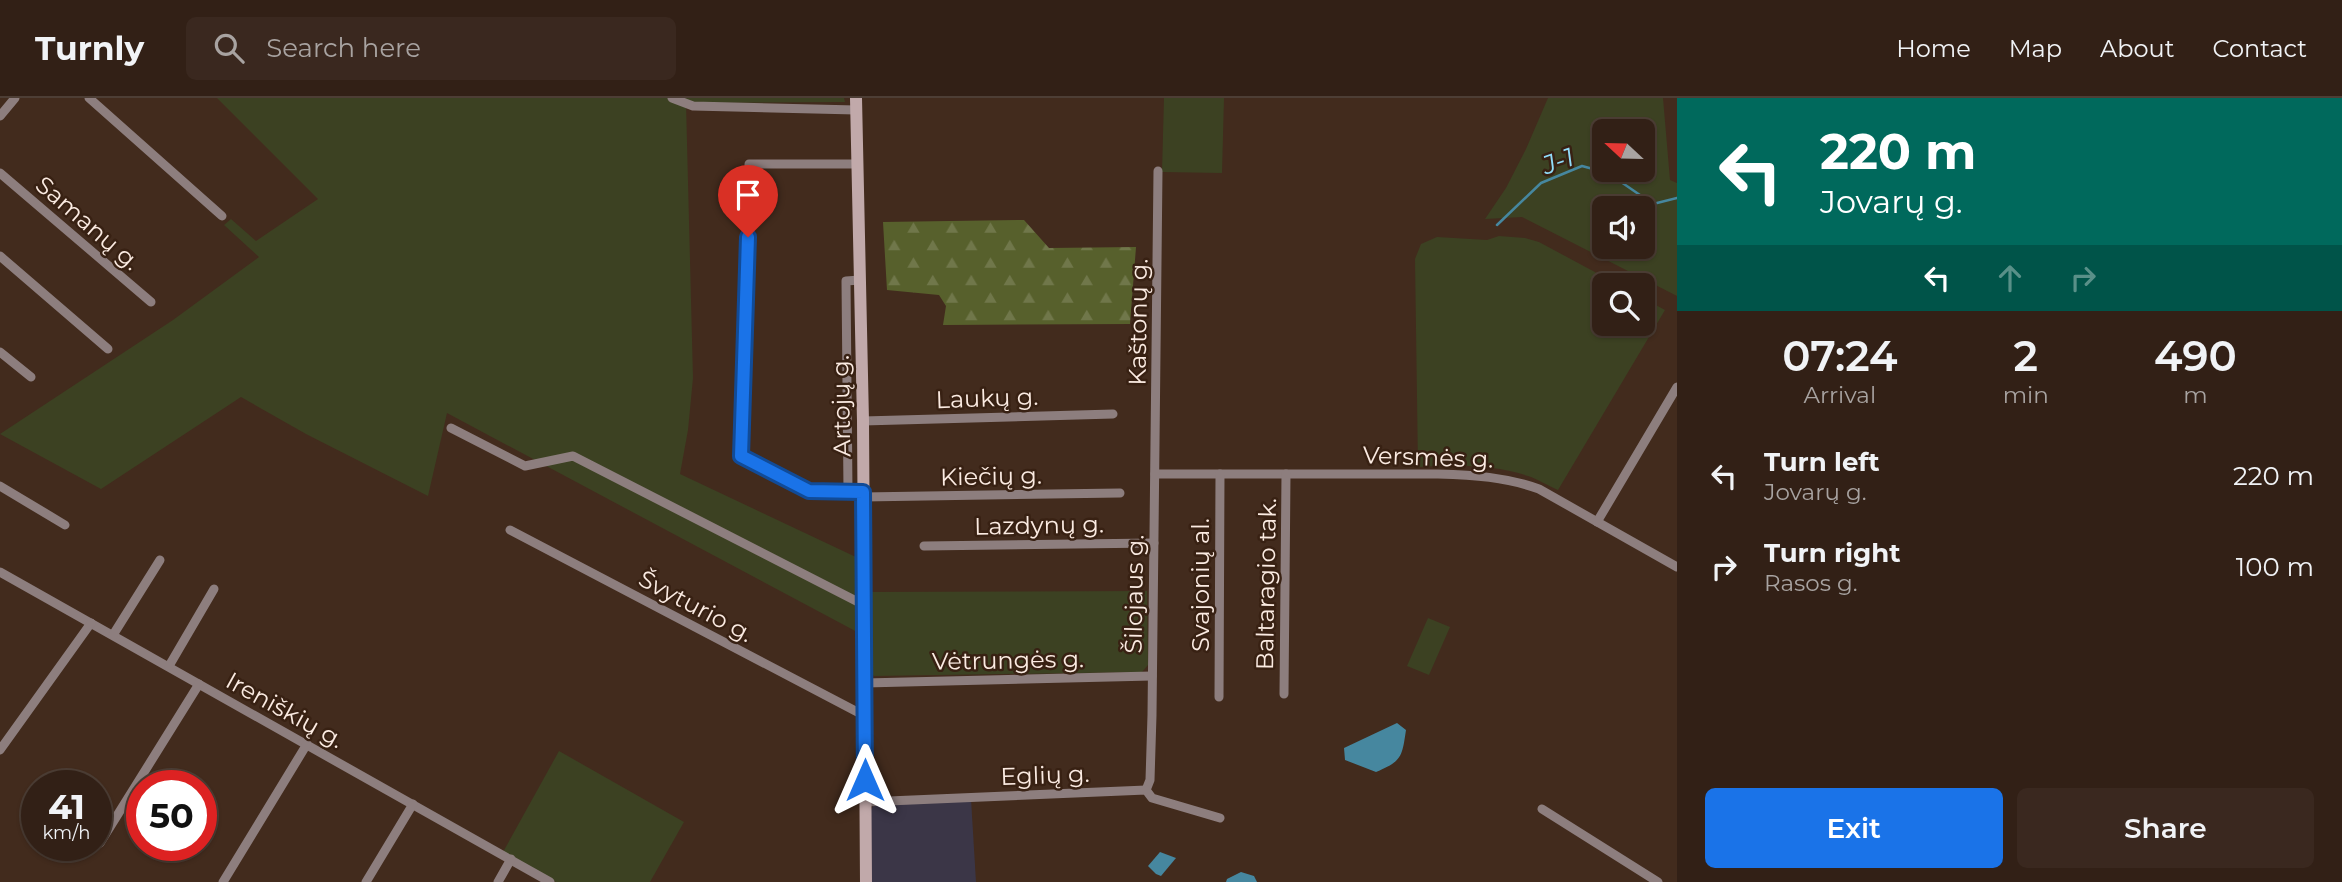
<!DOCTYPE html>
<html lang="en">
<head>
<meta charset="utf-8">
<style>
	:root { --surface:#322016; --page:#3a281f; --text:#f1f3f6; --muted:#a8a3a1; --line:#4d3e35; --accent:#1a73e8 }
	body { margin:0; font-family:Montserrat,sans-serif; background:var(--page); color:var(--text); height:100vh; display:flex; flex-direction:column; font-size:26px; white-space:nowrap }
	* { box-sizing:border-box; margin:0 }
	p { font-size:23px; color:var(--muted) }
	.icon { flex:none; width:38px; height:38px; fill:none; stroke:currentColor; stroke-width:2; stroke-linecap:round; stroke-linejoin:round }
	.map { position:relative; flex:1; overflow:hidden }
	.details { display:flex; flex-direction:column; background:var(--surface); width:665px }
	.details>* { flex:none }
	.guide { background:#00695c; color:#fff; overflow:hidden }
	.needle { width:46px; rotate:292deg }
	.tools { position:absolute; left:1592px; top:21px; display:grid; gap:14px }
	.tools a { display:grid; place-items:center; width:63px; height:63px; border-radius:10px; background:var(--surface); box-shadow:0 2px 5px #0004,0 0 0 2px var(--line); font-size:35px }
	.speed { position:absolute; left:21px; top:672px; display:flex; gap:14px; font-size:35px; font-weight:700; text-align:center }
	.speed>* { display:grid; place-content:center; width:91px; height:91px; border-radius:50%; background:var(--surface); box-shadow:0 2px 5px #0004,0 0 0 2px var(--line); line-height:1 }
	.speed small { font-size:18px; font-weight:400 }
	.speed .limit { border:10px solid #d22; background:#fff; color:#111 }
	.pin { position:absolute; display:grid; place-items:center; width:60px; height:60px; color:#fff; margin:-72px -30px; border-radius:50% 50% 50% 0; rotate:-45deg; box-shadow:0 0 7px #0007 }
	.pin .icon { rotate:45deg }
	.me { position:absolute; width:77px; margin:-38px; rotate:0deg; stroke-linejoin:round; filter:drop-shadow(0 0 5px #0008) }
	.turn { display:flex; align-items:center; gap:24px; height:147px; padding:0 28px; font-size:32px }
	.turn .icon { width:91px; height:91px; stroke-width:2.5 }
	.turn b { display:block; font-size:49px; line-height:60px }
	.lanes { display:flex; align-items:center; height:66px; padding:0 28px; background:#0003; justify-content:center; gap:35px; direction:ltr }
	.lanes .off { opacity:.35 }
	.eta { display:flex; justify-content:space-evenly; align-items:center; height:119px; text-align:center }
	.eta b { font-size:42px; font-weight:600; line-height:49px }
	.action { display:flex; gap:14px; margin-top:auto; padding:14px 28px }
	.action a { flex:1; height:80px; border-radius:10px; background:var(--accent); color:#fff; font-size:28px; font-weight:600; line-height:80px; text-align:center }
	.action a+a { background:var(--page); color:var(--text) }
	ul { padding:0; list-style:none }
	li { display:flex; align-items:center; gap:21px; height:91px; padding:0 28px }
	li div { flex:1 }
	li b { display:block; font-size:26px }
	li em { font-style:normal }
	header { display:flex; align-items:center; gap:42px; box-sizing:border-box; height:98px; padding:0 35px; background:var(--surface); border-bottom:2px solid var(--line) }
	header strong { font-size:33px }
	nav { display:flex; gap:38px; margin-inline-start:auto; font-size:24px }
	.search { width:490px; height:63px; background:var(--page); display:flex; align-items:center; gap:18px; box-sizing:border-box; padding:0 24px; border-radius:10px; color:var(--muted); font-size:26px }
	main { display:flex; flex:1; min-height:0 }
	.map>svg:first-child { display:block }
	.commercial { fill:#3b3647 }
	.green { fill:#3c4122; fill-rule:evenodd }
	.forest { fill:url(#forest-firs) }
	.water { fill:#46879f }
	.lines { fill:none; stroke-linecap:round; stroke-linejoin:round }
	.stream { stroke:#46879f; stroke-width:2.5 }
	.street { stroke:#8d7e7e; stroke-width:9 }
	.secondary { stroke:#c1a9aa; stroke-width:12 }
	.route-casing { stroke:#114b97; stroke-width:18 }
	.route { stroke:#1a73e8; stroke-width:12 }
	.labels { text-anchor:middle; dominant-baseline:central; stroke-width:5; stroke-linejoin:round; paint-order:stroke }
	.street-label { font-size:24px; fill:#fbebe2; stroke:#382113 }
	.water-label { font-size:26px; font-style:italic; fill:#91dcf9; stroke:#382113 }
</style>
</head>
<body>
<header>
<strong>Turnly</strong>
<div class="search"><svg class="icon" aria-label="search" viewBox="0 0 24 24"><circle cx="10" cy="10" r="6"/><path d="M15 15l6 6"/></svg>Search here</div>
<nav><a>Home</a><a>Map</a><a>About</a><a>Contact</a></nav>
</header>
<main>
<div class="map">
<svg width="1677" height="784" viewBox="0 0 1677 784">
	<defs>
		<pattern id="forest-firs" width="22" height="20" patternUnits="userSpaceOnUse" patternTransform="scale(1.75)"><rect width="22" height="20" fill="#57602c"/><path d="M5 1l3.5 6h-7zM16 11l3.5 6h-7z" fill="#70774a"/></pattern>
	</defs>
	<rect width="100%" height="100%" fill="#422b1d"/>
	<!-- commercial -->
	<path class="commercial" d="M971 701 976 784H871V712L873 708 879 705Z"/>
	<!-- green -->
	<g class="green">
		<path d="M217 0H844L845 4 686 5 693 280 688 332 680 376 858 460 859 535 447 315 428 398 306 336 241 299 101 391 0 336 173 222 259 159 224 127 231 121 256 143 318 101Z"/>
		<path d="M1164 0H1224L1222 75 1162 74Z"/>
		<path d="M1548 0H1663L1670 82 1677 85V198L1522 119 1485 121 1506 90 1526 51ZM1605 33H1643V72H1605ZM1605 110H1643V149H1605Z"/>
		<path d="M1499 138 1525 140 1539 144 1619 187H1605V226H1643V200L1665 212 1558 392C1548 388 1538 381 1528 378 1493 366 1454 367 1418 369L1415 161 1421 146 1437 139 1487 142Z"/>
		<path d="M1147 493 1148 567 1142 574 874 578 871 575 870 494Z"/>
		<path d="M1428 520 1450 529 1429 577 1407 568Z"/>
		<path d="M559 653 684 724 650 784H556L503 754Z"/>
	</g>
	<!-- forest -->
	<path class="forest" d="M1024 122 1049 150 1136 149 1130 226 943 227 946 208 939 197 887 192 883 124Z"/>
	<!-- water -->
	<g class="water">
		<path d="M1397 625 1406 632C1402 659 1402 663 1376 674L1345 662 1344 650Z"/>
		<path d="M1160 754 1176 760 1161 778 1156 776 1148 768Z"/>
		<path d="M1241 774 1254 778 1257 784H1226L1227 781Z"/>
	</g>
	<g class="lines">
		<!-- stream -->
		<path class="stream" d="M1497 127 1541 85 1582 68 1608 75 1653 106 1677 100"/>
		<!-- street -->
		<g class="street">
			<path d="M89 0 222 118"/>
			<path d="M672 0 693 8 856 12"/>
			<path d="M0 18 15 0"/>
			<path d="M857 66H749L748 188 741 358 809 393 863 394"/>
			<path d="M0 75 151 204"/>
			<path d="M0 158 108 251"/>
			<path d="M0 254 31 279"/>
			<path d="M863 323 1113 316"/>
			<path d="M451 330 525 368 573 358 864 507"/>
			<path d="M1155 376H1438C1473 377 1506 379 1539 391L1677 469"/>
			<path d="M0 388 65 427"/>
			<path d="M848 393 846 183 860 182"/>
			<path d="M863 399 1120 395"/>
			<path d="M1597 424 1677 289"/>
			<path d="M510 432 865 618"/>
			<path d="M924 448 1154 445"/>
			<path d="M0 474 550 784"/>
			<path d="M113 537 160 462"/>
			<path d="M169 568 214 491"/>
			<path d="M865 585 1152 578"/>
			<path d="M1284 596 1286 376"/>
			<path d="M1219 599 1220 376"/>
			<path d="M0 652 91 525"/>
			<path d="M1146 692 1150 682 1152 617 1158 73"/>
			<path d="M865 704 1146 692 1152 700 1220 720"/>
			<path d="M1542 711 1658 784"/>
			<path d="M100 745 199 586"/>
			<path d="M223 784 307 646"/>
			<path d="M366 784 413 706"/>
			<path d="M498 784 511 761"/>
		</g>
		<!-- secondary -->
		<path class="secondary" d="M856 0 863 323 866 784"/>
	</g>
	<g class="lines">
		<!-- route casing -->
		<g class="route-casing">
			<path id="route" d="M748 139 741 358 809 393 863 394 865 682"/>
		</g>
		<!-- route -->
		<use href="#route" class="route"/>
	</g>
	<g class="labels">
		<!-- street labels -->
		<g class="street-label">
			<text transform="translate(88 125) rotate(41)">Samanų g.</text>
			<text transform="translate(1138 224) rotate(-89)">Kaštonų g.</text>
			<text transform="translate(987 300) rotate(-2)">Laukų g.</text>
			<text transform="translate(841 308) rotate(-91)">Artojų g.</text>
			<text transform="translate(1428 359) rotate(2)">Versmės g.</text>
			<text transform="translate(991 378) rotate(-1)">Kiečių g.</text>
			<text transform="translate(1039 427) rotate(-1)">Lazdynų g.</text>
			<text transform="translate(1266 486) rotate(-89)">Baltaragio tak.</text>
			<text transform="translate(1200 487) rotate(-90)">Svajonių al.</text>
			<text transform="translate(1134 496) rotate(-89)">Šilojaus g.</text>
			<text transform="translate(696 508) rotate(28)">Švyturio g.</text>
			<text transform="translate(1008 562) rotate(-1)">Vėtrungės g.</text>
			<text transform="translate(285 612) rotate(29)">Ireniškių g.</text>
			<text transform="translate(1045 677) rotate(-2)">Eglių g.</text>
		</g>
		<!-- water labels -->
		<g class="water-label">
			<text transform="translate(1558 63) rotate(-19)">J-1</text>
		</g>
	</g>
</svg>
<div class="tools">
<a><svg class="needle" viewBox="-14 -14 28 28"><path d="M0-13l5 13h-10z" fill="#e53935"/><path d="M0 13l5-13h-10z" fill="#a8a3a1"/></svg></a>
<a><svg class="icon" aria-label="sound" viewBox="0 0 24 24"><path d="M4 9h4l5-4v14l-5-4H4zM17 9q2 3 0 6"/></svg></a>
<a><svg class="icon" aria-label="search" viewBox="0 0 24 24"><circle cx="10" cy="10" r="6"/><path d="M15 15l6 6"/></svg></a>
</div>
<div class="speed"><div>41<small>km/h</small></div><div class="limit">50</div></div>
<div class="pin" style="left:748px;top:139px;background:#d93025"><svg class="icon" aria-label="arrive" viewBox="0 0 24 24"><path d="M6 21V4h12l-3 4 3 4H6"/></svg></div>
<svg class="me" style="left:865px;top:682px" viewBox="-20 -20 40 40"><path d="M0-17L14 15 0 8-14 15z" fill="#1a73e8" stroke="#fff" stroke-width="4"/></svg>
</div>
<section class="details">
<div class="guide">
<div class="turn"><svg class="icon" aria-label="left" viewBox="0 0 24 24"><path d="M17 20v-9H6M10 6l-5 5 5 5"/></svg><div><b>220 m</b>Jovarų g.</div></div>
<div class="lanes"><svg class="icon" aria-label="left" viewBox="0 0 24 24"><path d="M17 20v-9H6M10 6l-5 5 5 5"/></svg><svg class="icon off" aria-label="ahead" viewBox="0 0 24 24"><path d="M12 20V5M6 11l6-6 6 6"/></svg><svg class="icon off" aria-label="right" viewBox="0 0 24 24"><path d="M7 20v-9h11M14 6l5 5-5 5"/></svg></div>
</div>
<div class="eta">
<div><b>07:24</b><p>Arrival</p></div>
<div><b>2</b><p>min</p></div>
<div><b>490</b><p>m</p></div>
</div>
<ul>
<li><svg class="icon" aria-label="left" viewBox="0 0 24 24"><path d="M17 20v-9H6M10 6l-5 5 5 5"/></svg><div><b>Turn left</b><p>Jovarų g.</p></div><em>220 m</em></li>
<li><svg class="icon" aria-label="right" viewBox="0 0 24 24"><path d="M7 20v-9h11M14 6l5 5-5 5"/></svg><div><b>Turn right</b><p>Rasos g.</p></div><em>100 m</em></li>
</ul>
<div class="action"><a>Exit</a><a>Share</a></div>
</section>
</main>
</body>
</html>
